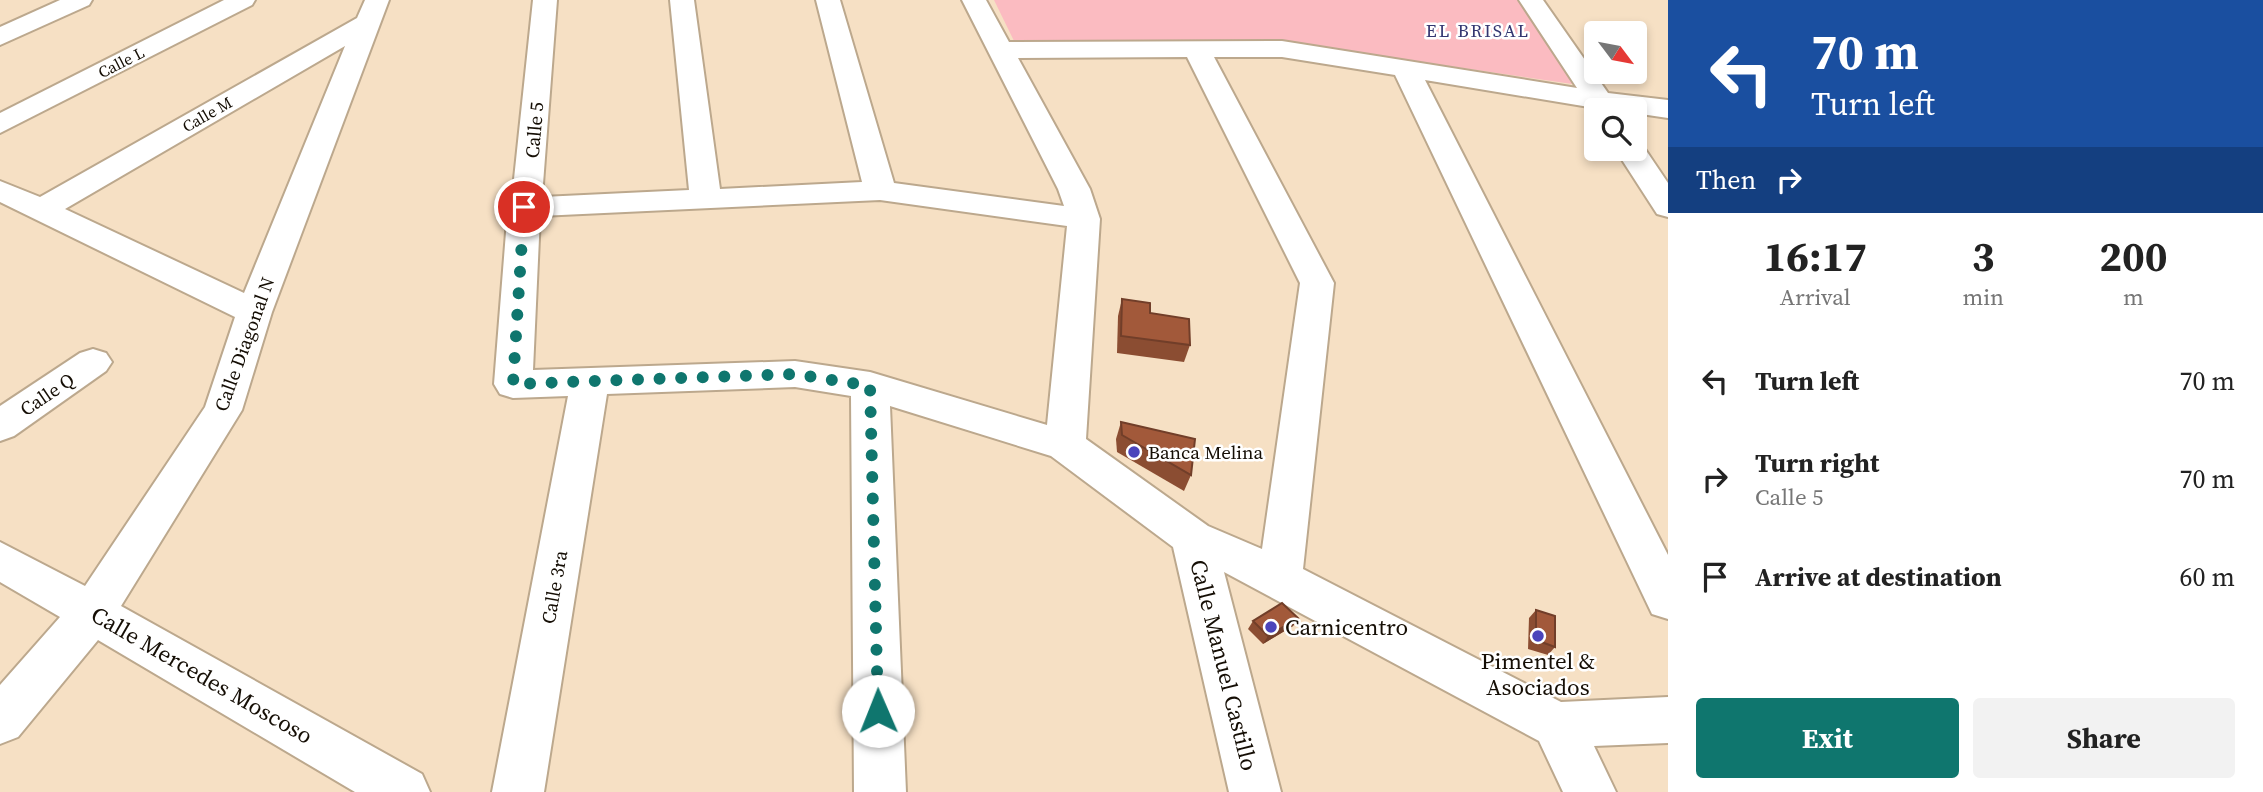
<!DOCTYPE html>
<html lang="en">
<head>
<meta charset="utf-8">
<style>
	:root { --surface:#fff; --page:#f2f2f2; --text:#222; --muted:#767676; --accent:#0f766e }
	body { margin:0; font-family:"Source Serif 4",serif; background:var(--page); color:var(--text); height:100vh; display:flex; flex-direction:column; font-size:26px; white-space:nowrap }
	* { box-sizing:border-box; margin:0 }
	p { font-size:23px; color:var(--muted) }
	.icon { flex:none; width:38px; height:38px; fill:none; stroke:currentColor; stroke-width:2; stroke-linecap:round; stroke-linejoin:round }
	.map { position:relative; flex:1; overflow:hidden }
	.sheet { display:flex; flex-direction:column; background:var(--surface); width:595px }
	.sheet>* { flex:none }
	.banner { background:#1a4fa0; color:#fff; overflow:hidden }
	.needle { width:46px; rotate:122deg }
	.controls { position:absolute; left:1584px; top:21px; display:grid; gap:14px }
	.controls a { display:grid; place-items:center; width:63px; height:63px; border-radius:7px; background:var(--surface); box-shadow:0 4px 10px #0003; font-size:35px }
	.pin { position:absolute; display:grid; place-items:center; width:60px; height:60px; color:#fff; margin:-30px; border:4px solid #fff; border-radius:50%; box-shadow:0 2px 7px #0007 }
	.me { position:absolute; width:77px; margin:-38px; rotate:359deg; stroke-linejoin:round; filter:drop-shadow(0 0 5px #0008) }
	.turn { display:flex; align-items:center; gap:24px; height:147px; padding:0 28px; font-size:32px }
	.turn .icon { width:91px; height:91px; stroke-width:2.5 }
	.turn b { display:block; font-size:49px; line-height:60px }
	.then { display:flex; align-items:center; height:66px; padding:0 28px; background:#0003; gap:14px; font-size:26px }
	.eta { display:flex; justify-content:space-evenly; align-items:center; height:119px; text-align:center }
	.eta b { font-size:42px; font-weight:700; line-height:49px }
	.button { display:flex; gap:14px; margin-top:auto; padding:14px 28px }
	.button a { flex:1; height:80px; border-radius:7px; background:var(--accent); color:#fff; font-size:28px; font-weight:700; line-height:80px; text-align:center }
	.button a+a { background:var(--page); color:var(--text) }
	ul { padding:0; list-style:none }
	li { display:flex; align-items:center; gap:21px; height:98px; padding:0 28px }
	li div { flex:1 }
	li b { display:block; font-size:26px }
	li em { font-style:normal }
	main { display:flex; flex:1; min-height:0 }
	.map>svg:first-child { display:block }
	.green { fill:#fbbbc1 }
	.lines { fill:none; stroke-linecap:round; stroke-linejoin:round }
	.minor-casing { stroke:#bca88d; stroke-width:4 }
	.minor { fill:#fff; fill-rule:evenodd }
	.wall { fill:#8b4d32 }
	.shaded-wall { fill:#713e29 }
	.building { fill:#a2593a; stroke:#713e29; stroke-width:2 }
	.route { stroke:#0f766e; stroke-width:12; stroke-dasharray:0 21.6 }
	.poi-dot { fill:#4b44bb; stroke:#fff; stroke-width:2.5 }
	.labels { text-anchor:middle; dominant-baseline:central; stroke-width:5; stroke-linejoin:round; paint-order:stroke }
	.far-street-label { font-size:16px; fill:#150e05; stroke:#fff }
	.far-neighbourhood-label { font-size:18px; letter-spacing:2px; fill:#343671; stroke:#fff }
	.street-label { font-size:19px; fill:#150e05; stroke:#fff }
	.poi-label { font-size:19px; fill:#150e05; stroke:#fff; text-anchor:start }
	.near-poi-label { font-size:23px; fill:#150e05; stroke:#fff; text-anchor:start }
	.near-street-label { font-size:23px; fill:#150e05; stroke:#fff }
</style>
</head>
<body>
<main>
<div class="map">
<svg width="1668" height="792" viewBox="0 0 1668 792">
	<rect width="100%" height="100%" fill="#f6e0c4"/>
	<!-- green -->
	<path class="green" d="M994 0H1521L1579 85 1277 41 1015 43Z"/>
	<g class="lines">
		<!-- minor casing -->
		<g class="minor-casing">
			<g id="minor">
				<path d="M60 0H92L89 5 0 45V27Z"/>
				<path d="M224 0H255L252 5 0 133V113Z"/>
				<path d="M365 0H389L272 312 242 410 121 606 422 774 430 792H355L98 640 18 737 0 744V685L60 617 0 582V542L85 586 205 407 235 317 0 202V181L40 197 357 18ZM345 46 244 293 65 209Z"/>
				<path d="M533 0H557L542 197 689 190 670 0H694L720 189 862 182 816 0H840L894 183 1064 206 1058 189 962 0H986L1009 42 1282 41 1577 88 1519 0H1543L1608 93 1668 100V118L1634 113V110H1596V116L1589 107 1425 80 1668 555V619L1652 614 1395 75 1282 57H1214L1334 283 1303 569 1561 702 1668 697V743L1594 746 1616 792H1563L1539 741 1224 572 1281 792H1229L1173 547 1051 456 890 406 906 792H854L851 396 795 387 607 394 544 792H492L568 396 513 398 500 394 494 384 508 207 514 179ZM1187 57 1300 283 1262 549 1208 526 1086 439 1100 219 1090 189 1018 58ZM880 200 1067 226 1047 425 870 372 795 361 533 370 540 216Z"/>
				<path d="M1634 141 1641 143 1668 183V217L1657 214 1615 149H1634Z"/>
				<path d="M93 349 106 353 112 362 106 371 14 436 0 441V406L80 353Z"/>
			</g>
		</g>
		<!-- minor -->
		<use href="#minor" class="minor"/>
	</g>
	<!-- wall -->
	<g class="wall">
		<path d="M1122 299 1150 313 1190 345 1184 362 1117 353 1118 316Z"/>
		<path d="M1121 422 1191 475 1184 491 1117 452 1116 439Z"/>
		<path d="M1536 610 1555 647 1548 655 1528 649 1529 618Z"/>
		<path d="M1298 618 1293 626 1263 644 1248 629 1253 621Z"/>
	</g>
	<!-- shaded-wall -->
	<path class="shaded-wall" d="M1298 618 1293 626 1263 644 1268 636Z"/>
	<!-- building -->
	<g class="building">
		<path d="M1122 299 1150 303V313L1189 319 1190 345 1121 336Z"/>
		<path d="M1121 422 1195 439 1191 475 1122 435Z"/>
		<path d="M1282 603 1298 618 1268 636 1253 621Z"/>
		<path d="M1536 610 1555 616V647L1536 640Z"/>
	</g>
	<g class="lines">
		<!-- route -->
		<path class="route" d="M524 207 513 384 795 374 870 386 878 711"/>
	</g>
	<!-- markers -->
	<g class="poi-dot">
		<circle cx="1134" cy="452" r="7"/>
		<circle cx="1271" cy="627" r="7"/>
		<circle cx="1538" cy="636" r="7"/>
	</g>
	<g class="labels">
		<!-- far-street labels -->
		<g class="far-street-label">
			<text transform="translate(121 62) rotate(-27)">Calle L</text>
			<text transform="translate(207 114) rotate(-30)">Calle M</text>
		</g>
		<!-- far-neighbourhood labels -->
		<g class="far-neighbourhood-label">
			<text x="1478" y="30">EL BRISAL</text>
		</g>
		<!-- street labels -->
		<g class="street-label">
			<text transform="translate(534 130) rotate(-85)">Calle 5</text>
			<text transform="translate(244 344) rotate(-70)">Calle Diagonal N</text>
			<text transform="translate(47 394) rotate(-34)">Calle Q</text>
			<text transform="translate(554 587) rotate(-80)">Calle 3ra</text>
		</g>
		<!-- poi labels -->
		<g class="poi-label">
			<text x="1148" y="452">Banca Melina</text>
		</g>
		<!-- near-poi labels -->
		<g class="near-poi-label">
			<text x="1285" y="627">Carnicentro</text>
			<text x="1538" y="661" text-anchor="middle">Pimentel &amp;<tspan x="1538" dy="26">Asociados</tspan></text>
		</g>
		<!-- near-street labels -->
		<g class="near-street-label">
			<text transform="translate(1224 665) rotate(76)">Calle Manuel Castillo</text>
			<text transform="translate(202 675) rotate(30)">Calle Mercedes Moscoso</text>
		</g>
	</g>
</svg>
<div class="controls">
<a><svg class="needle" viewBox="-14 -14 28 28"><path d="M0-13l5 13h-10z" fill="#e53935"/><path d="M0 13l5-13h-10z" fill="#767676"/></svg></a>
<a><svg class="icon" aria-label="search" viewBox="0 0 24 24"><circle cx="10" cy="10" r="6"/><path d="M15 15l6 6"/></svg></a>
</div>
<div class="pin" style="left:524px;top:207px;background:#d93025"><svg class="icon" aria-label="arrive" viewBox="0 0 24 24"><path d="M6 21V4h12l-3 4 3 4H6"/></svg></div>
<svg class="me" style="left:878px;top:711px" viewBox="-20 -20 40 40"><circle r="19" fill="#fff"/><path d="M0-13L10 11 0 6-10 11z" fill="#0f766e"/></svg>
</div>
<section class="sheet">
<div class="banner">
<div class="turn"><svg class="icon" aria-label="left" viewBox="0 0 24 24"><path d="M17 20v-9H6M10 6l-5 5 5 5"/></svg><div><b>70 m</b>Turn left</div></div>
<div class="then">Then<svg class="icon" aria-label="right" viewBox="0 0 24 24"><path d="M7 20v-9h11M14 6l5 5-5 5"/></svg></div>
</div>
<div class="eta">
<div><b>16:17</b><p>Arrival</p></div>
<div><b>3</b><p>min</p></div>
<div><b>200</b><p>m</p></div>
</div>
<ul>
<li><svg class="icon" aria-label="left" viewBox="0 0 24 24"><path d="M17 20v-9H6M10 6l-5 5 5 5"/></svg><div><b>Turn left</b></div><em>70 m</em></li>
<li><svg class="icon" aria-label="right" viewBox="0 0 24 24"><path d="M7 20v-9h11M14 6l5 5-5 5"/></svg><div><b>Turn right</b><p>Calle 5</p></div><em>70 m</em></li>
<li><svg class="icon" aria-label="arrive" viewBox="0 0 24 24"><path d="M6 21V4h12l-3 4 3 4H6"/></svg><div><b>Arrive at destination</b></div><em>60 m</em></li>
</ul>
<div class="button"><a>Exit</a><a>Share</a></div>
</section>
</main>
</body>
</html>
